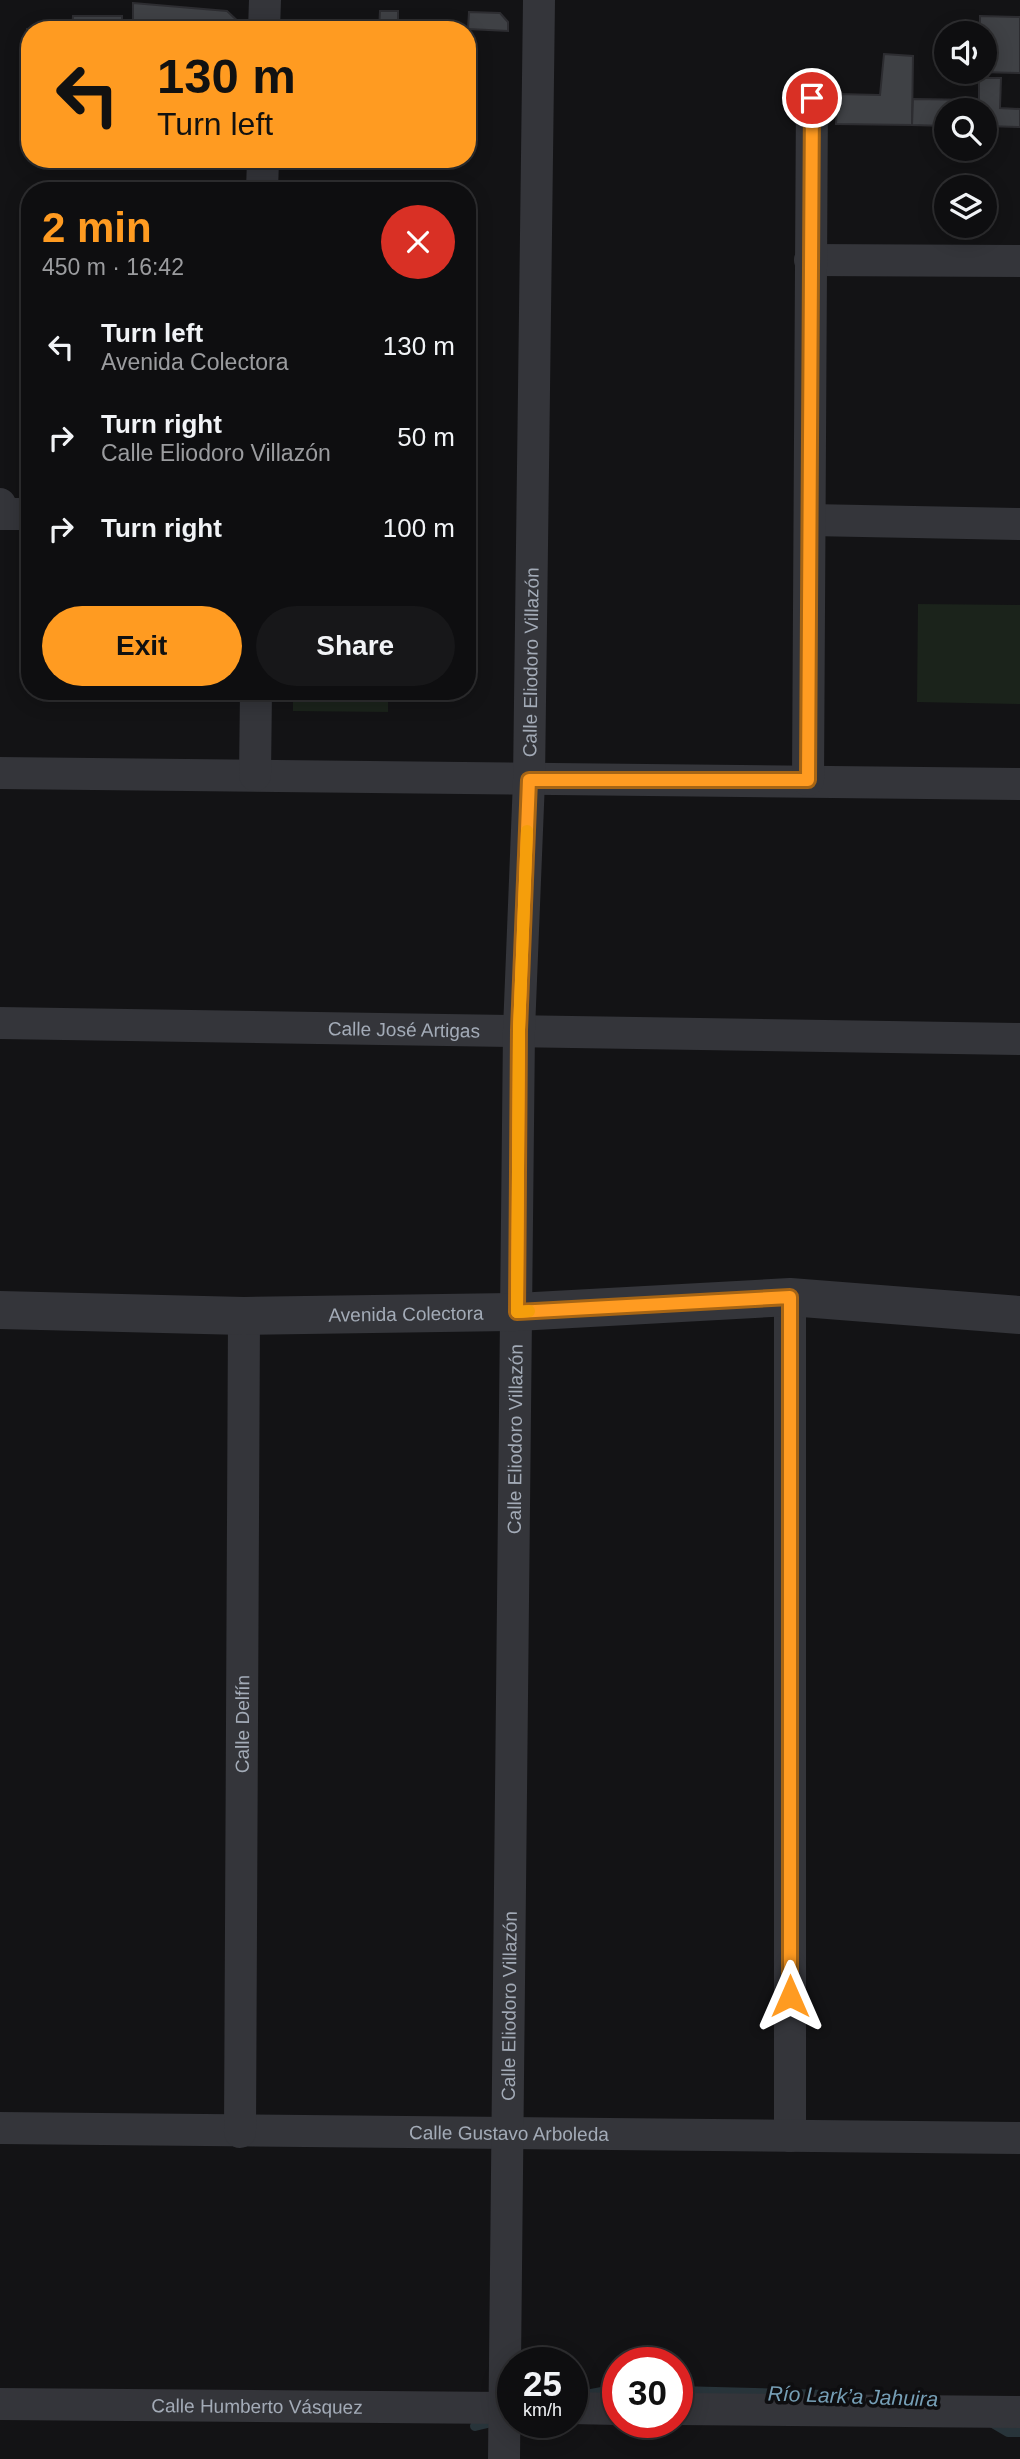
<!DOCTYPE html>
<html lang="en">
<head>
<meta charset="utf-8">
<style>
	:root { --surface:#0e0e10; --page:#171719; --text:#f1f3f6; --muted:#9b9c9f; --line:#2e2e30; --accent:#ff9b21 }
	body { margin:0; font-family:Helvetica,sans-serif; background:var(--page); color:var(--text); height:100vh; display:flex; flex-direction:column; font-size:26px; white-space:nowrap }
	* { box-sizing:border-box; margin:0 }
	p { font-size:23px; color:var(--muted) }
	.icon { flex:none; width:38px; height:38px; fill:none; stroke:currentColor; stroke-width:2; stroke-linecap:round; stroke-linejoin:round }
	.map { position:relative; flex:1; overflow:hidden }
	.sheet { position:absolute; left:21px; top:182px; width:455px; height:518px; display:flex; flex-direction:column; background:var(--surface); border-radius:28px; box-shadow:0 4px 18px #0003,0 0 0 2px var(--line) }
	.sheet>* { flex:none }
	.hud { position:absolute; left:21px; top:21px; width:455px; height:147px; border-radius:28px; box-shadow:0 4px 18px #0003,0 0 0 2px var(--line); background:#ff9b21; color:#111; overflow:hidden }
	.tools { position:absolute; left:934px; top:21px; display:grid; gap:14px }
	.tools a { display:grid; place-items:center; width:63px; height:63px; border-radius:50%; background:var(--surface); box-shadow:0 4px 18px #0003,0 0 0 2px var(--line); font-size:35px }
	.speed { position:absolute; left:497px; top:2347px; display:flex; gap:14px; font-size:35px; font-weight:700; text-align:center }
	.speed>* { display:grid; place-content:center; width:91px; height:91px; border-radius:50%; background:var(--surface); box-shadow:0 4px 18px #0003,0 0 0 2px var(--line); line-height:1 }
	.speed small { font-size:18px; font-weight:400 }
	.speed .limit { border:10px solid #d22; background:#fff; color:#111 }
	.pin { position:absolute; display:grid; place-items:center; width:60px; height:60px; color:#fff; margin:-30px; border:4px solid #fff; border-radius:50%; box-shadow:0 2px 7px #0007 }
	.me { position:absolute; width:77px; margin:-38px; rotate:0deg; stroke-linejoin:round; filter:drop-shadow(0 0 5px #0008) }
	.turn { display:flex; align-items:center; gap:24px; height:147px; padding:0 21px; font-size:32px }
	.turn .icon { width:91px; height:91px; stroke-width:2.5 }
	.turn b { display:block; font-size:49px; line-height:60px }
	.round { display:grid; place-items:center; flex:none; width:74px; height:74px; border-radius:37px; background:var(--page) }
	.overview { display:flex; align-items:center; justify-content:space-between; height:119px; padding:0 21px }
	h1 { font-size:42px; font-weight:800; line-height:52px; color:var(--accent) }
	.button { display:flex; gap:14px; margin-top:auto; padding:14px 21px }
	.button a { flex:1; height:80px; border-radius:42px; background:var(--accent); color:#111; font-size:28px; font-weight:800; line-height:80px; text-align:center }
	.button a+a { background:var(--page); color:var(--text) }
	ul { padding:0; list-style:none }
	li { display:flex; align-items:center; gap:21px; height:91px; padding:0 21px }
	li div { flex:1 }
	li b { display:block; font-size:26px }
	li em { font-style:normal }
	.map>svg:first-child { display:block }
	.green { fill:#1b231b }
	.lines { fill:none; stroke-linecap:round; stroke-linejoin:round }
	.stream { stroke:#28343a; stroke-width:10 }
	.building { fill:#3f4145; stroke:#2d2d31; stroke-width:2 }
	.minor { stroke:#34353a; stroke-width:32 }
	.tertiary { stroke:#34353a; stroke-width:38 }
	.route-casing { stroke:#a66515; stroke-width:18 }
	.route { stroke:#ff9b21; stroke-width:12 }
	.slow { stroke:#f59e0b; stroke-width:12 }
	.labels { text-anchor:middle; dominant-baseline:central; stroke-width:7; stroke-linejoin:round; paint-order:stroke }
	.street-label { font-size:19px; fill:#a3abb7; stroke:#0e0e10 }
	.water-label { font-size:21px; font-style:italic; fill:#769fb6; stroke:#0e0e10 }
</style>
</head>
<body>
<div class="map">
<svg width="1020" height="2459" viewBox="0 0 1020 2459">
	<rect width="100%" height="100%" fill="#131315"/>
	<!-- green -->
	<g class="green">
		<path d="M918 604 1020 605V704L917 702Z"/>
		<path d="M293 691H388V712L293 711Z"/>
	</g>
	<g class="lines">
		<!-- stream -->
		<g class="stream">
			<path d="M677 2391 827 2395"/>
			<path d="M586 2395 618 2389"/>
			<path d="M991 2422 1008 2432H1020"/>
			<path d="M475 2426 496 2421"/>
		</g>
	</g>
	<!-- building -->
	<g class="building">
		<path d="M133 3 227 11 243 26V30H133Z"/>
		<path d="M380 11H398V30H379Z"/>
		<path d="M469 12 500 13 508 22V31L468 29Z"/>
		<path d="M73 16H122V22H133V30H72Z"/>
		<path d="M980 16 1020 17V73L979 72H985V33H980Z"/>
		<path d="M72 28V30H30V54H26L27 29Z"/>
		<path d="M884 54 913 56 912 125 836 124 838 94 880 95Z"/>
		<path d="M979 78H1001L1000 108 1020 109V127L985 126V110H979Z"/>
		<path d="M913 99 979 100V110H947V126L912 125Z"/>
	</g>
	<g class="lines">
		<!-- minor -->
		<g class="minor">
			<path d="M264 30 265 0"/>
			<path d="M262 191 263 159"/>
			<path d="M810 260 1020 261"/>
			<path d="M0 504V514H30"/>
			<path d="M810 520 1020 524"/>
			<path d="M0 773 1020 784"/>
			<path d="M255 775 256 691"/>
			<path d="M808 780 812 98"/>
			<path id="s1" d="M0 1023 1020 1039"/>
			<path d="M790 1297V2136"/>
			<path id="s2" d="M0 2128 1020 2138"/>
			<path id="s3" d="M240 2132 244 1316"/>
			<path id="s4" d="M0 2404 513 2408"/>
			<path d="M572 2408 618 2409"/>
			<path d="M677 2409 1020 2412"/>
			<path id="s5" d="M504 2459 519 1030 529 780 539 0"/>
		</g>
		<!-- tertiary -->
		<path class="tertiary" id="s6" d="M0 1310 244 1316 517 1312 790 1297 1020 1315"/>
	</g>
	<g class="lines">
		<!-- route casing -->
		<g class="route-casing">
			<path id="route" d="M790 1996V1297L517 1312 519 1030 529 780H808L812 98"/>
		</g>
		<!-- route -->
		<use href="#route" class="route"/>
		<!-- slow -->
		<path class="slow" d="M527 831 519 1030 517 1312 529 1311"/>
	</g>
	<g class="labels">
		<!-- street labels -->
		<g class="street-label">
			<text stroke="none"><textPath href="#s5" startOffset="1797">Calle Eliodoro Villazón</textPath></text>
			<text stroke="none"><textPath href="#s1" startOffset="404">Calle José Artigas</textPath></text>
			<text stroke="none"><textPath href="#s6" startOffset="406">Avenida Colectora</textPath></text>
			<text stroke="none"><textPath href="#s5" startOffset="1020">Calle Eliodoro Villazón</textPath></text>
			<text stroke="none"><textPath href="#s3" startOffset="408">Calle Delfín</textPath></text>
			<text stroke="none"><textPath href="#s5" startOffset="453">Calle Eliodoro Villazón</textPath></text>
			<text stroke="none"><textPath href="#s2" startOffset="509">Calle Gustavo Arboleda</textPath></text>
			<text stroke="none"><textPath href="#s4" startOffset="257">Calle Humberto Vásquez</textPath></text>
		</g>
		<!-- water labels -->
		<g class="water-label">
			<text transform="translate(853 2396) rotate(2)">Río Lark’a Jahuira</text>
		</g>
	</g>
</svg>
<div class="tools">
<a><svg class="icon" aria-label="sound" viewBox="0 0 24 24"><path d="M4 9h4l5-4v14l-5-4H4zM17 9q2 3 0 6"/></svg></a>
<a><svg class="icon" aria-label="search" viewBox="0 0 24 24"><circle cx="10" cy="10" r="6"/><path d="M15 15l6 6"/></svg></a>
<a><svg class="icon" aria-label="layers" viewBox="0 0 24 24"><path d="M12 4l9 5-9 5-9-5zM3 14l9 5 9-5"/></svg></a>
</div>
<div class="speed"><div>25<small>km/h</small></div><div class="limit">30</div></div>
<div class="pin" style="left:812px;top:98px;background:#d93025"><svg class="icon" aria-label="arrive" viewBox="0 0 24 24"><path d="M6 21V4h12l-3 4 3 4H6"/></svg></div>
<svg class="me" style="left:790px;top:1996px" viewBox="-20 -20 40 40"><path d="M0-17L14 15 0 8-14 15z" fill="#ff9b21" stroke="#fff" stroke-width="4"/></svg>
<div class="hud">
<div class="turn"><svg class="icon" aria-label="left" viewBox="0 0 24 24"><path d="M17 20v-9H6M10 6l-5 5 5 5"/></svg><div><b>130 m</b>Turn left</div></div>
</div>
<section class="sheet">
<div class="overview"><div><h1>2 min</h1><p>450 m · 16:42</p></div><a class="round" style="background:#d93025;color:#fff"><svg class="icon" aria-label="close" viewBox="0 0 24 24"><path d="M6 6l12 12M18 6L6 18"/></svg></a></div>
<ul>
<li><svg class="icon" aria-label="left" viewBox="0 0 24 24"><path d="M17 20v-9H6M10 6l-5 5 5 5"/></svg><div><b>Turn left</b><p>Avenida Colectora</p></div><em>130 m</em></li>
<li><svg class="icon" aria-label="right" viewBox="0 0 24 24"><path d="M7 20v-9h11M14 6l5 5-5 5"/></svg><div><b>Turn right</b><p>Calle Eliodoro Villazón</p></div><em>50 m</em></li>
<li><svg class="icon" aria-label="right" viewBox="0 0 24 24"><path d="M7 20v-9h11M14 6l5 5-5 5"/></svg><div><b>Turn right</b></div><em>100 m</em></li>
</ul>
<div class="button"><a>Exit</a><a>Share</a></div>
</section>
</div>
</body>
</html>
